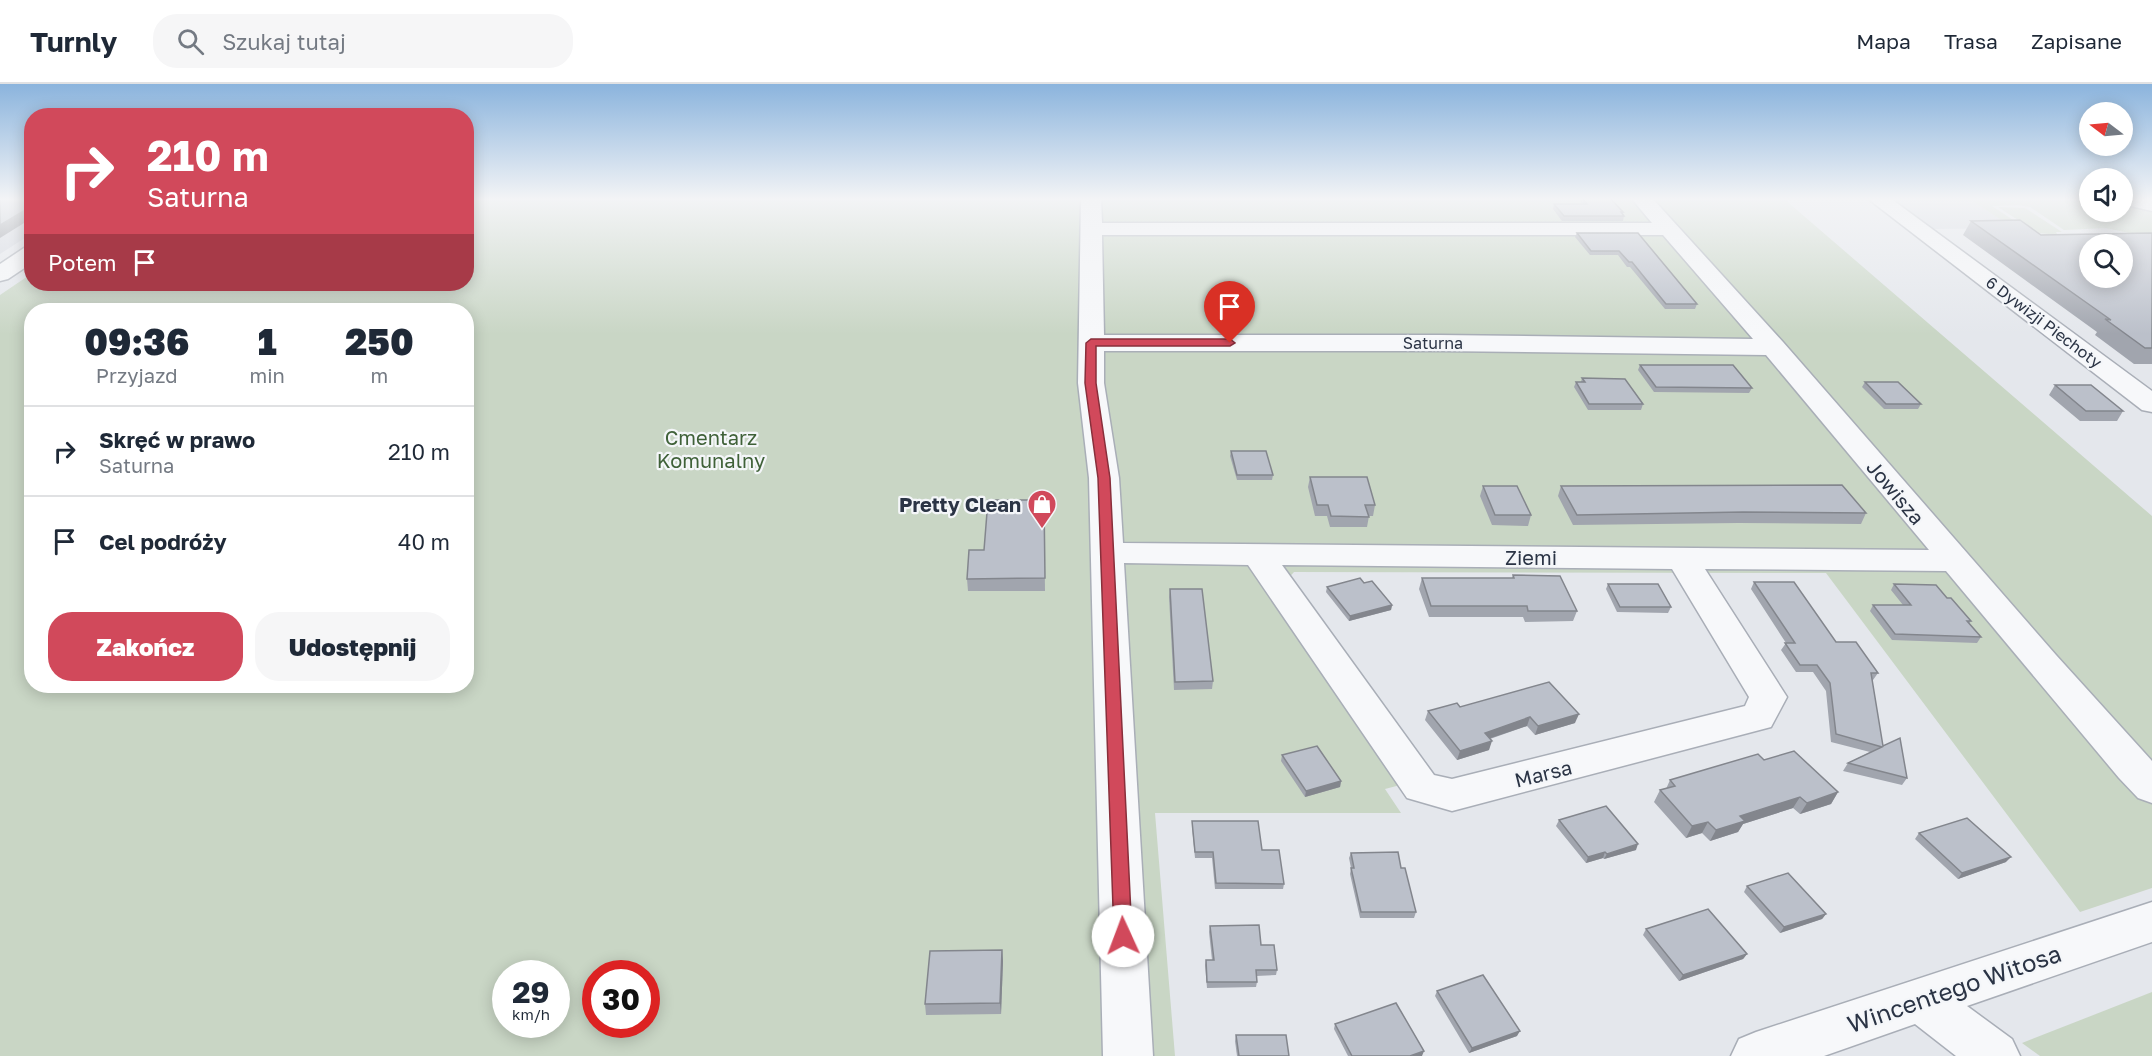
<!DOCTYPE html>
<html lang="pl">
<head>
<meta charset="utf-8">
<style>
	:root { --surface:#fff; --page:#f6f6f7; --text:#1f2937; --muted:#747a83; --line:#e0e1e3; --accent:#d1495b }
	body { margin:0; font-family:"Golos Text",sans-serif; background:var(--page); color:var(--text); height:100vh; display:flex; flex-direction:column; font-size:22px; white-space:nowrap }
	* { box-sizing:border-box; margin:0 }
	p { font-size:20px; color:var(--muted) }
	.icon { flex:none; width:33px; height:33px; fill:none; stroke:currentColor; stroke-width:2; stroke-linecap:round; stroke-linejoin:round }
	.map { position:relative; flex:1; overflow:hidden }
	.drawer { position:absolute; left:24px; top:219px; width:450px; height:390px; display:flex; flex-direction:column; background:var(--surface); border-radius:24px; box-shadow:0 3px 15px #0003 }
	.drawer>* { flex:none }
	.top-card { position:absolute; left:24px; top:24px; width:450px; height:183px; border-radius:24px; box-shadow:0 3px 15px #0003; background:#d1495b; color:#fff; overflow:hidden }
	.needle { width:39px; rotate:286deg }
	.tools { position:absolute; left:2079px; top:18px; display:grid; gap:12px }
	.tools a { display:grid; place-items:center; width:54px; height:54px; border-radius:50%; background:var(--surface); box-shadow:0 3px 15px #0003; font-size:30px }
	.speed { position:absolute; left:492px; top:876px; display:flex; gap:12px; font-size:30px; font-weight:700; text-align:center }
	.speed>* { display:grid; place-content:center; width:78px; height:78px; border-radius:50%; background:var(--surface); box-shadow:0 3px 15px #0003; line-height:1 }
	.speed small { font-size:15px; font-weight:400 }
	.speed .limit { border:9px solid #d22; background:#fff; color:#111 }
	.pin { position:absolute; display:grid; place-items:center; width:51px; height:51px; color:#fff; margin:-62px -26px; border-radius:50% 50% 50% 0; rotate:-45deg; box-shadow:0 0 6px #0007 }
	.pin .icon { rotate:45deg }
	.me { position:absolute; width:66px; margin:-33px; rotate:358deg; stroke-linejoin:round; filter:drop-shadow(0 0 4px #0008) }
	.turn { display:flex; align-items:center; gap:21px; height:126px; padding:0 24px; font-size:27px }
	.turn .icon { width:78px; height:78px; stroke-width:2.5 }
	.turn b { display:block; font-size:42px; line-height:51px }
	.then { display:flex; align-items:center; height:57px; padding:0 24px; background:#0003; gap:12px; font-size:22px }
	.eta { display:flex; justify-content:space-evenly; align-items:center; height:102px; text-align:center }
	.eta b { font-size:36px; font-weight:800; line-height:42px }
	.cta { display:flex; gap:12px; margin-top:auto; padding:12px 24px }
	.cta a { flex:1; height:69px; border-radius:24px; background:var(--accent); color:#fff; font-size:24px; font-weight:800; line-height:69px; text-align:center }
	.cta a+a { background:var(--page); color:var(--text) }
	ul { padding:0; list-style:none }
	li { display:flex; align-items:center; gap:18px; height:90px; padding:0 24px; border-top:2px solid var(--line) }
	li div { flex:1 }
	li b { display:block; font-size:22px }
	li em { font-style:normal }
	header { display:flex; align-items:center; gap:36px; box-sizing:border-box; height:84px; padding:0 30px; background:var(--surface); border-bottom:2px solid var(--line) }
	header strong { font-size:28px }
	nav { display:flex; gap:33px; margin-inline-start:auto; font-size:21px }
	.search { width:420px; height:54px; background:var(--page); display:flex; align-items:center; gap:15px; box-sizing:border-box; padding:0 21px; border-radius:24px; color:var(--muted); font-size:22px }
	.map>svg:first-child { display:block }
	.built { fill:#d2d6de }
	.green { fill:#c9d6c5; fill-rule:evenodd }
	.lines { fill:none; stroke-linecap:round; stroke-linejoin:round }
	.minor-casing { stroke:#a9aeb7; stroke-width:3 }
	.minor { fill:#f7f8fa; fill-rule:evenodd }
	.wall { fill:#a1a5ae }
	.shaded-wall { fill:#83868d }
	.building { fill:#bbc0ca; stroke:#83868d; stroke-width:1.5; fill-rule:evenodd }
	.route { fill:#d1495b; stroke:#882f3b; stroke-width:1.5 }
	.labels { text-anchor:middle; dominant-baseline:central; stroke-width:4.5; stroke-linejoin:round; paint-order:stroke }
	.far-street-label { font-size:16px; fill:#2b3445; stroke:#f4f6f9 }
	.park-label { font-size:20px; fill:#3f6138; stroke:#f4f6f9 }
	.street-label { font-size:20px; fill:#2b3445; stroke:#f4f6f9 }
	.poi-label { font-size:20px; font-weight:bold; fill:#2b3445; stroke:#f4f6f9; text-anchor:end }
	.near-street-label { font-size:24px; fill:#2b3445; stroke:#f4f6f9 }
</style>
</head>
<body>
<header>
<strong>Turnly</strong>
<div class="search"><svg class="icon" aria-label="search" viewBox="0 0 24 24"><circle cx="10" cy="10" r="6"/><path d="M15 15l6 6"/></svg>Szukaj tutaj</div>
<nav><a>Mapa</a><a>Trasa</a><a>Zapisane</a></nav>
</header>
<div class="map">
<svg width="2152" height="972" viewBox="0 0 2152 972">
	<rect width="100%" height="100%" fill="#e4e7ec"/>
	<!-- built -->
	<g class="built">
		<path d="M31 114V150L0 170V116Z"/>
		<path d="M1889 114H1968L2014 144 1931 145Z"/>
	</g>
	<!-- green -->
	<g class="green">
		<path d="M467 114H1783L2152 432V804L2080 828 1826 489 1294 488 1285 498 1431 693 1385 705 1401 729H1155L1175 972H0V211L31 190 32 200H466ZM32 226H466V602H32ZM506 890H556V940H506ZM596 890H646V940H596Z"/>
		<path d="M1968 114H2089L2090 128H2122L2123 120 2152 127V154L2106 144 2064 146 2030 123 2019 121 1992 122 2036 151 2048 150 2038 149 1998 123 2025 124 2062 148H2056L2057 150H2102L2090 160V194H2122L2136 201 2113 210Z"/>
		<path d="M2152 908V972H2040L2022 959Z"/>
	</g>
	<g class="lines">
		<!-- minor casing -->
		<g class="minor-casing">
			<g id="minor">
				<path d="M1081 114H1101L1102 139H1652L1631 114H1652L1783 258 2056 571 2152 677V719L2138 714 2119 694 1946 487 1705 485 1787 613 1771 643 1452 727 1407 714 1248 481 1124 479 1153 972H1103L1089 394 1078 299ZM1102 151H1663L1753 255 1439 251H1104ZM1104 267H1439L1766 271 1929 466 1123 459 1119 394 1104 299ZM1282 481 1672 485 1749 613 1745 622 1452 695 1434 691Z"/>
				<path d="M1867 114H1890L2152 307V328L2142 326Z"/>
				<path d="M2122 114 2152 115V127L2122 120Z"/>
				<path d="M32 162V179L8 195 0 197V180L24 164Z"/>
				<path d="M2152 818V858L1967 922 2012 955 2020 972H1956L1915 940 1824 972H1731L1739 955 1756 948Z"/>
			</g>
		</g>
		<!-- minor -->
		<use href="#minor" class="minor"/>
	</g>
	<!-- wall -->
	<g class="wall">
		<path d="M1577 114H1610L1623 128 1622 130 1624 132 1623 137H1562L1553 125 1554 120H1582Z"/>
		<path d="M1971 137 2041 151 2152 149V280H2134L2095 251 2097 248 1963 151Z"/>
		<path d="M1577 149H1638L1697 220 1695 225H1665L1630 183H1627L1618 171H1590L1575 153Z"/>
		<path d="M1640 281 1752 304 1749 309 1654 308 1638 286Z"/>
		<path d="M1582 294 1643 320 1641 326H1588L1574 303 1576 298H1581Z"/>
		<path d="M1865 298 1921 320 1918 325H1884L1862 303Z"/>
		<path d="M2055 301 2123 327 2117 337H2080L2049 311Z"/>
		<path d="M1231 367 1273 391 1272 396H1237L1230 372Z"/>
		<path d="M1310 393 1375 421 1373 432H1369L1367 443H1330L1327 432H1315L1308 403Z"/>
		<path d="M1483 402 1531 431 1528 442 1492 441 1480 412Z"/>
		<path d="M1561 402 1866 429 1861 440 1738 439 1573 441 1558 412Z"/>
		<path d="M1044 416 1045 507H968L967 495Z"/>
		<path d="M1513 491 1577 527 1573 537 1525 538 1523 533H1429L1419 505 1422 494H1512Z"/>
		<path d="M1754 498 1878 589 1873 596H1872L1883 662 1907 694 1902 701 1843 687 1848 679 1870 668 1831 658 1826 607 1813 588H1796L1781 566 1786 559 1751 505Z"/>
		<path d="M1364 499 1392 521 1391 526 1349 537 1326 508 1327 503Z"/>
		<path d="M1608 500 1671 523 1668 529 1617 528 1606 505Z"/>
		<path d="M1894 500 1947 514 1971 537 1969 540 1981 553 1977 559 1892 556 1870 527 1873 521H1903L1891 506Z"/>
		<path d="M1170 505 1213 597 1212 605 1174 606 1169 513Z"/>
		<path d="M1460 623 1575 639 1535 651 1527 642 1490 655 1489 666 1457 676 1425 636 1428 627Z"/>
		<path d="M1282 671 1341 697 1340 703 1305 713 1281 677Z"/>
		<path d="M1764 676 1838 708 1831 720 1800 730 1793 724 1743 740 1738 748 1710 757 1702 749 1686 754 1654 718 1660 706 1666 705 1670 696Z"/>
		<path d="M1559 736 1636 766 1604 775 1603 774 1586 779 1556 742Z"/>
		<path d="M1192 737 1262 766 1284 800 1283 805H1215L1212 774H1195L1192 743Z"/>
		<path d="M1919 749 2006 778 1958 795 1915 755Z"/>
		<path d="M1351 769 1401 784 1416 828 1414 834H1360L1350 790 1351 784 1349 774Z"/>
		<path d="M1747 802 1826 830 1822 835 1780 849 1744 808Z"/>
		<path d="M1210 842 1261 861 1277 886 1276 891 1256 892 1257 898 1256 903 1207 904 1205 881 1206 876H1212L1209 848Z"/>
		<path d="M1646 845 1747 870 1743 875 1679 897 1643 851Z"/>
		<path d="M1002 866 1003 877 1001 930 926 931 925 920Z"/>
		<path d="M1437 907 1517 952 1469 969 1435 912Z"/>
		<path d="M1335 940 1422 972H1348L1334 945Z"/>
		<path d="M1236 951 1289 972H1237L1235 957Z"/>
	</g>
	<!-- shaded-wall -->
	<g class="shaded-wall">
		<path d="M32 115V134L0 154V141L24 119Z"/>
		<path d="M1392 521 1391 526 1349 537 1350 532Z"/>
		<path d="M1579 630 1575 639 1535 651 1538 642Z"/>
		<path d="M1530 633 1527 642 1482 657 1485 649Z"/>
		<path d="M1492 657 1489 666 1457 676 1460 667Z"/>
		<path d="M1341 697 1340 703 1305 713 1306 707Z"/>
		<path d="M1838 708 1831 720 1800 730 1807 719Z"/>
		<path d="M1800 713 1793 724 1743 740 1738 748 1710 757 1716 746 1740 732Z"/>
		<path d="M1708 738 1702 749 1686 754 1692 742Z"/>
		<path d="M1638 760 1636 766 1604 775 1607 770Z"/>
		<path d="M1605 768 1603 774 1586 779 1588 773Z"/>
		<path d="M2011 773 2006 778 1958 795 1962 789Z"/>
		<path d="M1826 830 1822 835 1780 849 1784 843Z"/>
		<path d="M1002 866 1003 877 1001 930 1000 919Z"/>
		<path d="M1747 870 1743 875 1679 897 1683 891Z"/>
		<path d="M1520 947 1517 952 1469 969 1472 964Z"/>
		<path d="M1424 967 1422 972H1410Z"/>
	</g>
	<!-- building -->
	<g class="building">
		<path d="M0 114H32V115L24 119H32V122L0 141Z"/>
		<path d="M1582 114H1610L1623 128H1621L1624 132H1564L1554 120H1587Z"/>
		<path d="M2020 136 2041 151 2152 149V264H2145L2105 235 2111 236 1971 137ZM2090 160H2122V194H2090Z"/>
		<path d="M1577 149H1638L1697 220H1666L1632 178H1629L1619 167H1591Z"/>
		<path d="M1640 281H1733L1752 304 1656 303Z"/>
		<path d="M1582 294 1625 295 1643 320H1589L1576 298H1585Z"/>
		<path d="M1865 298H1898L1921 320H1886Z"/>
		<path d="M2055 301H2091L2123 327H2086Z"/>
		<path d="M1231 367H1266L1273 391H1237Z"/>
		<path d="M1310 393H1367L1375 421H1365L1369 433 1331 432 1328 421H1317Z"/>
		<path d="M1842 401 1866 429 1743 428 1577 431 1561 402Z"/>
		<path d="M1483 402H1517L1531 431H1495Z"/>
		<path d="M988 416H1044L1045 494 967 495 969 466H984Z"/>
		<path d="M1513 491 1560 492 1577 527H1528L1527 522H1431L1422 494H1514Z"/>
		<path d="M1360 494 1364 499 1372 497 1392 521 1350 532 1327 503Z"/>
		<path d="M1754 498H1794L1836 558H1856L1878 589H1871L1883 662 1900 654 1907 694 1848 679 1882 663 1836 650 1830 599 1817 581H1800L1785 559H1795Z"/>
		<path d="M1608 500H1658L1671 523H1620Z"/>
		<path d="M1894 500 1936 501 1947 514H1951L1971 537H1967L1981 553 1895 550 1873 521H1911Z"/>
		<path d="M1170 505H1202L1213 597 1175 598Z"/>
		<path d="M1549 598 1579 630 1538 642 1530 633 1485 649 1492 657 1460 667 1428 627 1457 619 1460 623Z"/>
		<path d="M1317 662 1341 697 1306 707 1282 671Z"/>
		<path d="M1794 667 1838 708 1807 719 1800 713 1740 732 1745 737 1716 746 1708 738 1692 742 1660 706 1675 702 1670 696 1758 670 1764 676Z"/>
		<path d="M1606 722 1638 760 1607 770 1605 768 1588 773 1559 736Z"/>
		<path d="M1967 734 2011 773 1962 789 1919 749Z"/>
		<path d="M1192 737H1258L1262 766H1279L1284 800 1216 799 1213 768H1195Z"/>
		<path d="M1398 768 1401 784H1405L1416 828H1361L1351 784H1354L1351 769Z"/>
		<path d="M1788 789 1826 830 1784 843 1747 802Z"/>
		<path d="M1708 825 1747 870 1683 891 1646 845Z"/>
		<path d="M1259 841 1261 861H1274L1277 886H1256L1257 898H1207L1206 876H1214L1210 842Z"/>
		<path d="M1002 866 1000 919 925 920 930 867Z"/>
		<path d="M1483 891 1520 947 1472 964 1437 907Z"/>
		<path d="M1396 919 1424 967 1410 972H1352L1335 940Z"/>
		<path d="M1236 951H1286L1289 972H1239Z"/>
	</g>
	<!-- sky -->
	<linearGradient id="sky" x2="0" y2="1"><stop stop-color="#8bb4dd"/><stop offset="0.46" stop-color="#f3f4f6"/><stop offset="1" stop-color="#f3f4f6" stop-opacity="0"/></linearGradient>
	<rect width="2152" height="250" fill="url(#sky)"/>
	<!-- route -->
	<path class="route" d="M1091 255H1230L1235 259 1230 262H1096V299L1110 394 1132 852 1130 858 1123 860 1116 858 1114 852 1098 394 1085 299 1086 259Z"/>
	<!-- icons -->
	<defs>
		<g id="shop-pin" transform="scale(1.5)"><path d="M0 17L-7.5 6A9.5 9.5 0 1 1 7.5 6Z" fill="#d1495b" stroke="#f4f6f9"/><path d="M-5-2.5h2.3a2.7 3.5 0 0 1 5.4 0H5L5.5 6h-11ZM-1.5-2.5h3a1.5 2.3 0 0 0-3 0Z" fill="#fff"/></g>
	</defs>
	<g fill-rule="evenodd">
		<use href="#shop-pin" x="1042" y="420"/>
	</g>
	<g class="labels">
		<!-- far-street labels -->
		<g class="far-street-label">
			<text transform="translate(2044 238) rotate(37)">6 Dywizji Piechoty</text>
			<text x="1433" y="259">Saturna</text>
		</g>
		<!-- park labels -->
		<g class="park-label">
			<text x="711" y="353">Cmentarz<tspan x="711" dy="23">Komunalny</tspan></text>
		</g>
		<!-- street labels -->
		<g class="street-label">
			<text transform="translate(1896 408) rotate(50)">Jowisza</text>
			<text x="1531" y="473">Ziemi</text>
			<text transform="translate(1543 689) rotate(-14)">Marsa</text>
		</g>
		<!-- poi labels -->
		<g class="poi-label">
			<text x="1021" y="420">Pretty Clean</text>
		</g>
		<!-- near-street labels -->
		<g class="near-street-label">
			<text transform="translate(1954 904) rotate(-19)">Wincentego Witosa</text>
		</g>
	</g>
</svg>
<div class="tools">
<a><svg class="needle" viewBox="-14 -14 28 28"><path d="M0-13l5 13h-10z" fill="#e53935"/><path d="M0 13l5-13h-10z" fill="#747a83"/></svg></a>
<a><svg class="icon" aria-label="sound" viewBox="0 0 24 24"><path d="M4 9h4l5-4v14l-5-4H4zM17 9q2 3 0 6"/></svg></a>
<a><svg class="icon" aria-label="search" viewBox="0 0 24 24"><circle cx="10" cy="10" r="6"/><path d="M15 15l6 6"/></svg></a>
</div>
<div class="speed"><div>29<small>km/h</small></div><div class="limit">30</div></div>
<div class="pin" style="left:1230px;top:259px;background:#d93025"><svg class="icon" aria-label="arrive" viewBox="0 0 24 24"><path d="M6 21V4h12l-3 4 3 4H6"/></svg></div>
<svg class="me" style="left:1123px;top:852px" viewBox="-20 -20 40 40"><circle r="19" fill="#fff"/><path d="M0-13L10 11 0 6-10 11z" fill="#d1495b"/></svg>
<div class="top-card">
<div class="turn"><svg class="icon" aria-label="right" viewBox="0 0 24 24"><path d="M7 20v-9h11M14 6l5 5-5 5"/></svg><div><b>210 m</b>Saturna</div></div>
<div class="then">Potem<svg class="icon" aria-label="arrive" viewBox="0 0 24 24"><path d="M6 21V4h12l-3 4 3 4H6"/></svg></div>
</div>
<section class="drawer">
<div class="eta">
<div><b>09:36</b><p>Przyjazd</p></div>
<div><b>1</b><p>min</p></div>
<div><b>250</b><p>m</p></div>
</div>
<ul>
<li><svg class="icon" aria-label="right" viewBox="0 0 24 24"><path d="M7 20v-9h11M14 6l5 5-5 5"/></svg><div><b>Skręć w prawo</b><p>Saturna</p></div><em>210 m</em></li>
<li><svg class="icon" aria-label="arrive" viewBox="0 0 24 24"><path d="M6 21V4h12l-3 4 3 4H6"/></svg><div><b>Cel podróży</b></div><em>40 m</em></li>
</ul>
<div class="cta"><a>Zakończ</a><a>Udostępnij</a></div>
</section>
</div>
</body>
</html>
